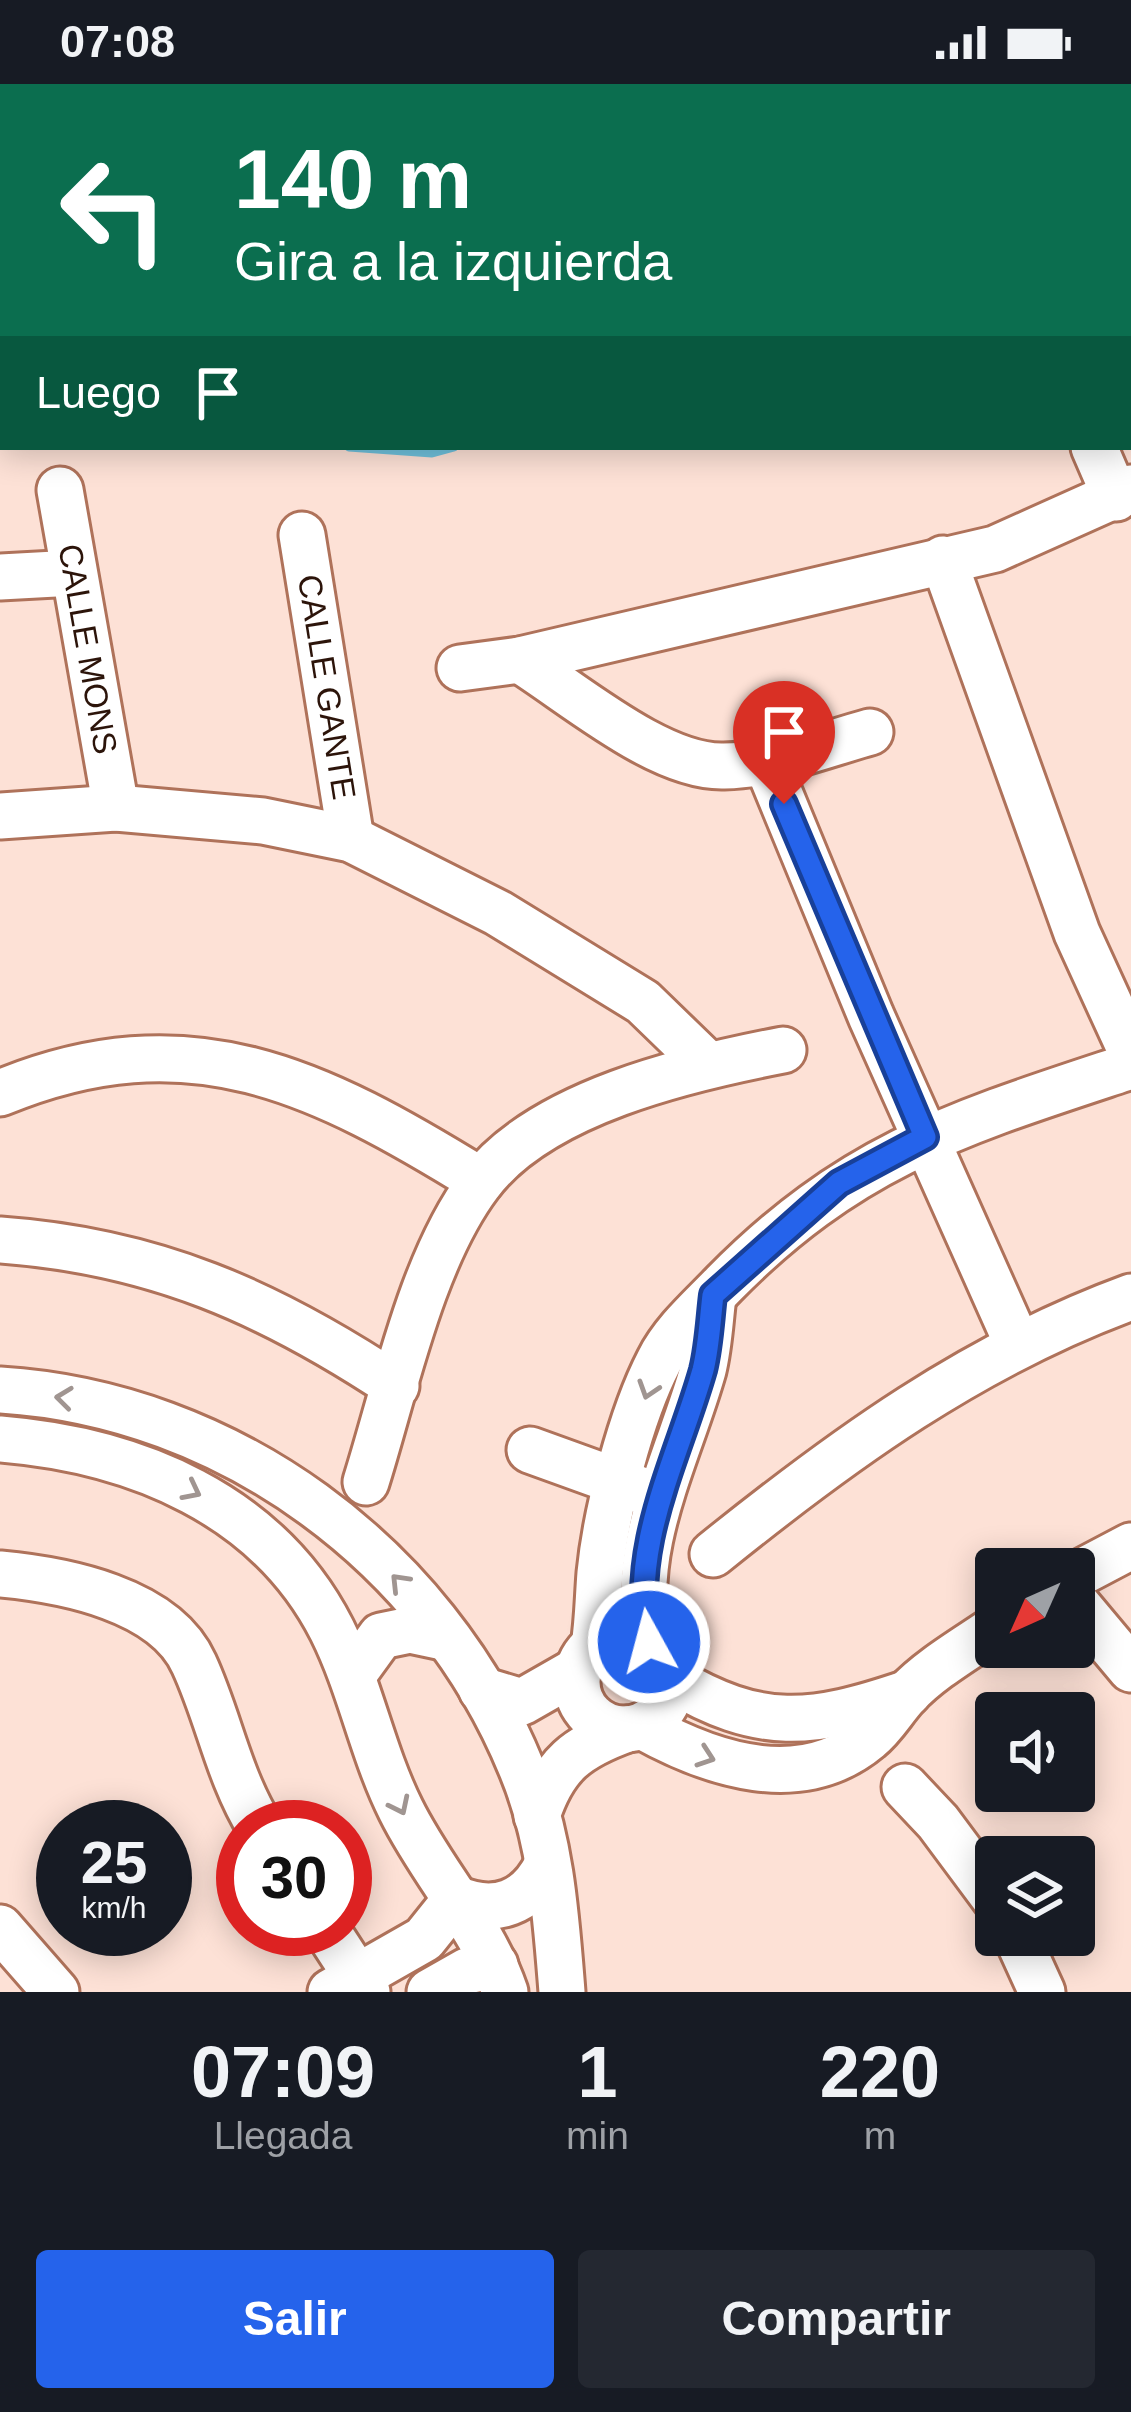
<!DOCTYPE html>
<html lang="es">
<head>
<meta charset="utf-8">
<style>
	:root { --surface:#171b24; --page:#242831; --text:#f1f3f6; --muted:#9ea1a6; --accent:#2563eb }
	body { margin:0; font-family:Helvetica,sans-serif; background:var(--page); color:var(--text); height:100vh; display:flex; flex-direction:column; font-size:45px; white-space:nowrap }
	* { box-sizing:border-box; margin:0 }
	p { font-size:39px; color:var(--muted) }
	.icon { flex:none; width:66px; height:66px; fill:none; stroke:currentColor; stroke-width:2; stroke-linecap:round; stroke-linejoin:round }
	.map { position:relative; height:1908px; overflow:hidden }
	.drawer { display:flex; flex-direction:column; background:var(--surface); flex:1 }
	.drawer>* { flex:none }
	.banner { position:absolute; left:0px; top:0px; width:1131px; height:366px; box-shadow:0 6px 30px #0003; background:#0b6e4f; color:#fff; overflow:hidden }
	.needle { width:78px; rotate:225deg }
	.controls { position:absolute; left:975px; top:1464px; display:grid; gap:24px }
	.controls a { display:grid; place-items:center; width:120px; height:120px; border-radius:12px; background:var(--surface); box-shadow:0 6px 30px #0003; font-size:60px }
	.speed { position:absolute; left:36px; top:1716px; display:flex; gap:24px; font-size:60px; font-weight:700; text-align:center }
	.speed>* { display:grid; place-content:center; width:156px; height:156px; border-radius:50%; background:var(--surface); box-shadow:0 6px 30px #0003; line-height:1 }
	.speed small { font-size:30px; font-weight:400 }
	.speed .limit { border:18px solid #d22; background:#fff; color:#111 }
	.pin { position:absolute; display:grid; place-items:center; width:102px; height:102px; color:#fff; margin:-123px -51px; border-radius:50% 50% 50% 0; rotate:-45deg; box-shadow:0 0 12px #0007 }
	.pin .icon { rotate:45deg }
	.me { position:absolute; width:132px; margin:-66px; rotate:353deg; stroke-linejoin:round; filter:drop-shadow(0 0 9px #0008) }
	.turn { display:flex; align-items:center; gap:42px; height:252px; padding:0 36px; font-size:54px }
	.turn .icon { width:156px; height:156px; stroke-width:2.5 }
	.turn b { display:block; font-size:84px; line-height:102px }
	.then { display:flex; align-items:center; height:114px; padding:0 36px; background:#0003; gap:24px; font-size:45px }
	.eta { display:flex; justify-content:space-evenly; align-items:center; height:204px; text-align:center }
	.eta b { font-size:72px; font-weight:700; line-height:84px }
	.primary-button { display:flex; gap:24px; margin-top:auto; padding:24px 36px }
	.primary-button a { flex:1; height:138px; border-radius:12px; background:var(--accent); color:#fff; font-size:48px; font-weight:700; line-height:138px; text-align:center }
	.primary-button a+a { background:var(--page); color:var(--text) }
	.status { display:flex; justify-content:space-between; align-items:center; height:84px; padding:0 60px; background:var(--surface); direction:ltr }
	.status svg { height:33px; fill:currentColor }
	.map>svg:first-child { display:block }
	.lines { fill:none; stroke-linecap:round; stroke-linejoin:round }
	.stream { stroke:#6fc1dc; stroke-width:9 }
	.minor-casing { stroke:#af725a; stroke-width:51 }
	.minor { stroke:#fff; stroke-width:45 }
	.oneway { stroke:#a09591 }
	.route-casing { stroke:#184099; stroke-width:30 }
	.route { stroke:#2563eb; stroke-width:21 }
	.labels { text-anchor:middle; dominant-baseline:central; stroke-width:9; stroke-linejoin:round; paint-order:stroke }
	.street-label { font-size:33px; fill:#2c140a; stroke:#fff }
</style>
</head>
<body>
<div class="status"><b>07:08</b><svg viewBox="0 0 49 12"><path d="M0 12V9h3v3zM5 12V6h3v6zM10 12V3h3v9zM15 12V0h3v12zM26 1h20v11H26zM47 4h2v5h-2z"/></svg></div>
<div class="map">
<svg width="1131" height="1908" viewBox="0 0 1131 1908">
	<rect width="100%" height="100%" fill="#fde1d6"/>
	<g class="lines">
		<!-- stream -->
		<g class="stream">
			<path d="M1128 22 1131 16"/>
			<path d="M0 325 3 326"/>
			<path d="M349 363 432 369 454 363"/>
		</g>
		<!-- minor casing -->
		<g class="minor-casing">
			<g id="minor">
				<path d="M346 0V3"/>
				<path d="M639 0 640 3"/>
				<path d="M196 3 197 0"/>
				<path d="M950 3 951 0"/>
				<path d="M1128 150H1131"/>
				<path d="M0 187 3 188"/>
				<path d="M1094 363 1116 414"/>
				<path d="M60 406 116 724"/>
				<path d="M302 451 351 755"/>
				<path d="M943 475 1077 849 1131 967"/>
				<path d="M0 493 74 489"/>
				<path d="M520 576C574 610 660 684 724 682 774 681 823 661 870 648"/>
				<path d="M460 584 520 576 995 465 1131 404"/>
				<path d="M766 677 871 932 1017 1259"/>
				<path d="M0 732 116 724 263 737 351 755 498 829 643 918 707 980"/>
				<path d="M0 1009C189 931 319 997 481 1097"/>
				<path d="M0 1156C154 1167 269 1218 396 1302"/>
				<path d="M0 1306C228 1320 434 1471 521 1683 551 1754 556 1832 562 1908"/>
				<path d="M0 1355C135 1366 268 1420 332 1546 361 1604 372 1668 401 1726 432 1789 482 1841 505 1908"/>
				<path d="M530 1366 649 1409"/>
				<path d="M366 1398C395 1306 421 1177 479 1100 540 1018 689 984 783 966"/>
				<path d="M713 1470C843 1365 973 1271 1131 1213"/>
				<path d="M0 1490C64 1496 165 1515 194 1580 219 1634 228 1691 260 1743"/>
				<path d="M1074 1492 1131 1462"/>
				<path d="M1074 1517 1131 1585"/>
				<circle cx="624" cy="1598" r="47"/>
				<path d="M649 1558C627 1466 678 1374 703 1286 709 1262 710 1236 713 1212"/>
				<path d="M594 1562C598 1537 598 1514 600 1489 606 1428 631 1331 659 1277 674 1247 701 1224 724 1200 853 1069 962 1038 1131 982"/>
				<path d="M352 1592 381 1552 410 1546 443 1553"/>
				<path d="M671 1595C760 1648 811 1642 908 1609"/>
				<path d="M482 1606 522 1618 578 1586"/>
				<path d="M642 1642C710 1680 801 1711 869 1654 884 1642 893 1625 906 1611 930 1585 967 1564 996 1544"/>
				<path d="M905 1703 938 1738 996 1816"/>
				<path d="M537 1732C554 1680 577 1663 627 1645"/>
				<path d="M0 1844 56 1908"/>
				<path d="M326 1845 367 1908"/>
				<path d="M1016 1851 1042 1908"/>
				<path d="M331 1908 424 1855 456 1815C496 1831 528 1819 547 1781"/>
				<path d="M430 1908 467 1887 495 1881"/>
			</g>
		</g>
		<!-- minor -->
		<use href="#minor" class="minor"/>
	</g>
	<!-- one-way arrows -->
	<defs><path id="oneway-chevron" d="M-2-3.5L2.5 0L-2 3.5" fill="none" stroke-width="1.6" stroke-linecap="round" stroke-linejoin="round" transform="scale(3)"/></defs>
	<g class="oneway">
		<use href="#oneway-chevron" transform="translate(648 1306) rotate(108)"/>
		<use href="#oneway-chevron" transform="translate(64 1314) rotate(-173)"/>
		<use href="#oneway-chevron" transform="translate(192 1407) rotate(27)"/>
		<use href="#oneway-chevron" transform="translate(399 1498) rotate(-134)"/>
		<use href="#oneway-chevron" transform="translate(706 1673) rotate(19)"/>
		<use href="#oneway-chevron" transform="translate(400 1722) rotate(64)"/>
	</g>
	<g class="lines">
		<!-- route casing -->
		<g class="route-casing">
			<path id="route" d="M649 1558C628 1465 678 1374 703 1286 709 1262 710 1236 713 1211L839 1099 925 1053 784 720"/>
		</g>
		<!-- route -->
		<use href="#route" class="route"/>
	</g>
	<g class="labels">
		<!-- street labels -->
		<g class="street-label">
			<text transform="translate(88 565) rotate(80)">CALLE MONS</text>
			<text transform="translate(327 603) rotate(81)">CALLE GANTE</text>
		</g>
	</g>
</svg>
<div class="controls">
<a><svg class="needle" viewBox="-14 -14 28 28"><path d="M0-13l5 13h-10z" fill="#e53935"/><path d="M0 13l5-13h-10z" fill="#9ea1a6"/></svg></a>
<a><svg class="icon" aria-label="sound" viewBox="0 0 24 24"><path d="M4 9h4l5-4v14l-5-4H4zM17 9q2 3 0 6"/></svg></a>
<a><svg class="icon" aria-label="layers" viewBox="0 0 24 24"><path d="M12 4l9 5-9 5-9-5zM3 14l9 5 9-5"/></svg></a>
</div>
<div class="speed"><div>25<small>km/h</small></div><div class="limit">30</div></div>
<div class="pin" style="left:784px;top:720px;background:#d93025"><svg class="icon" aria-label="arrive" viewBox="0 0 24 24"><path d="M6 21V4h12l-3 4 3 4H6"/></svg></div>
<svg class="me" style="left:649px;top:1558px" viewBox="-20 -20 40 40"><circle r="17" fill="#2563eb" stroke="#fff" stroke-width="3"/><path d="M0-11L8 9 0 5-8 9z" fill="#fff"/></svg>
<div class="banner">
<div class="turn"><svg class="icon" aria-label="left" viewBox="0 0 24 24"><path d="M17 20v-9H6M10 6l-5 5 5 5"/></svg><div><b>140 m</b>Gira a la izquierda</div></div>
<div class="then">Luego<svg class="icon" aria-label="arrive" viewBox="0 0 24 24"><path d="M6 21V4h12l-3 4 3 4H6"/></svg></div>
</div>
</div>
<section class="drawer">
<div class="eta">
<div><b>07:09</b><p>Llegada</p></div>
<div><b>1</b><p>min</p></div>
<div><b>220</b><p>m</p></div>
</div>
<div class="primary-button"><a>Salir</a><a>Compartir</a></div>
</section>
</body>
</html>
